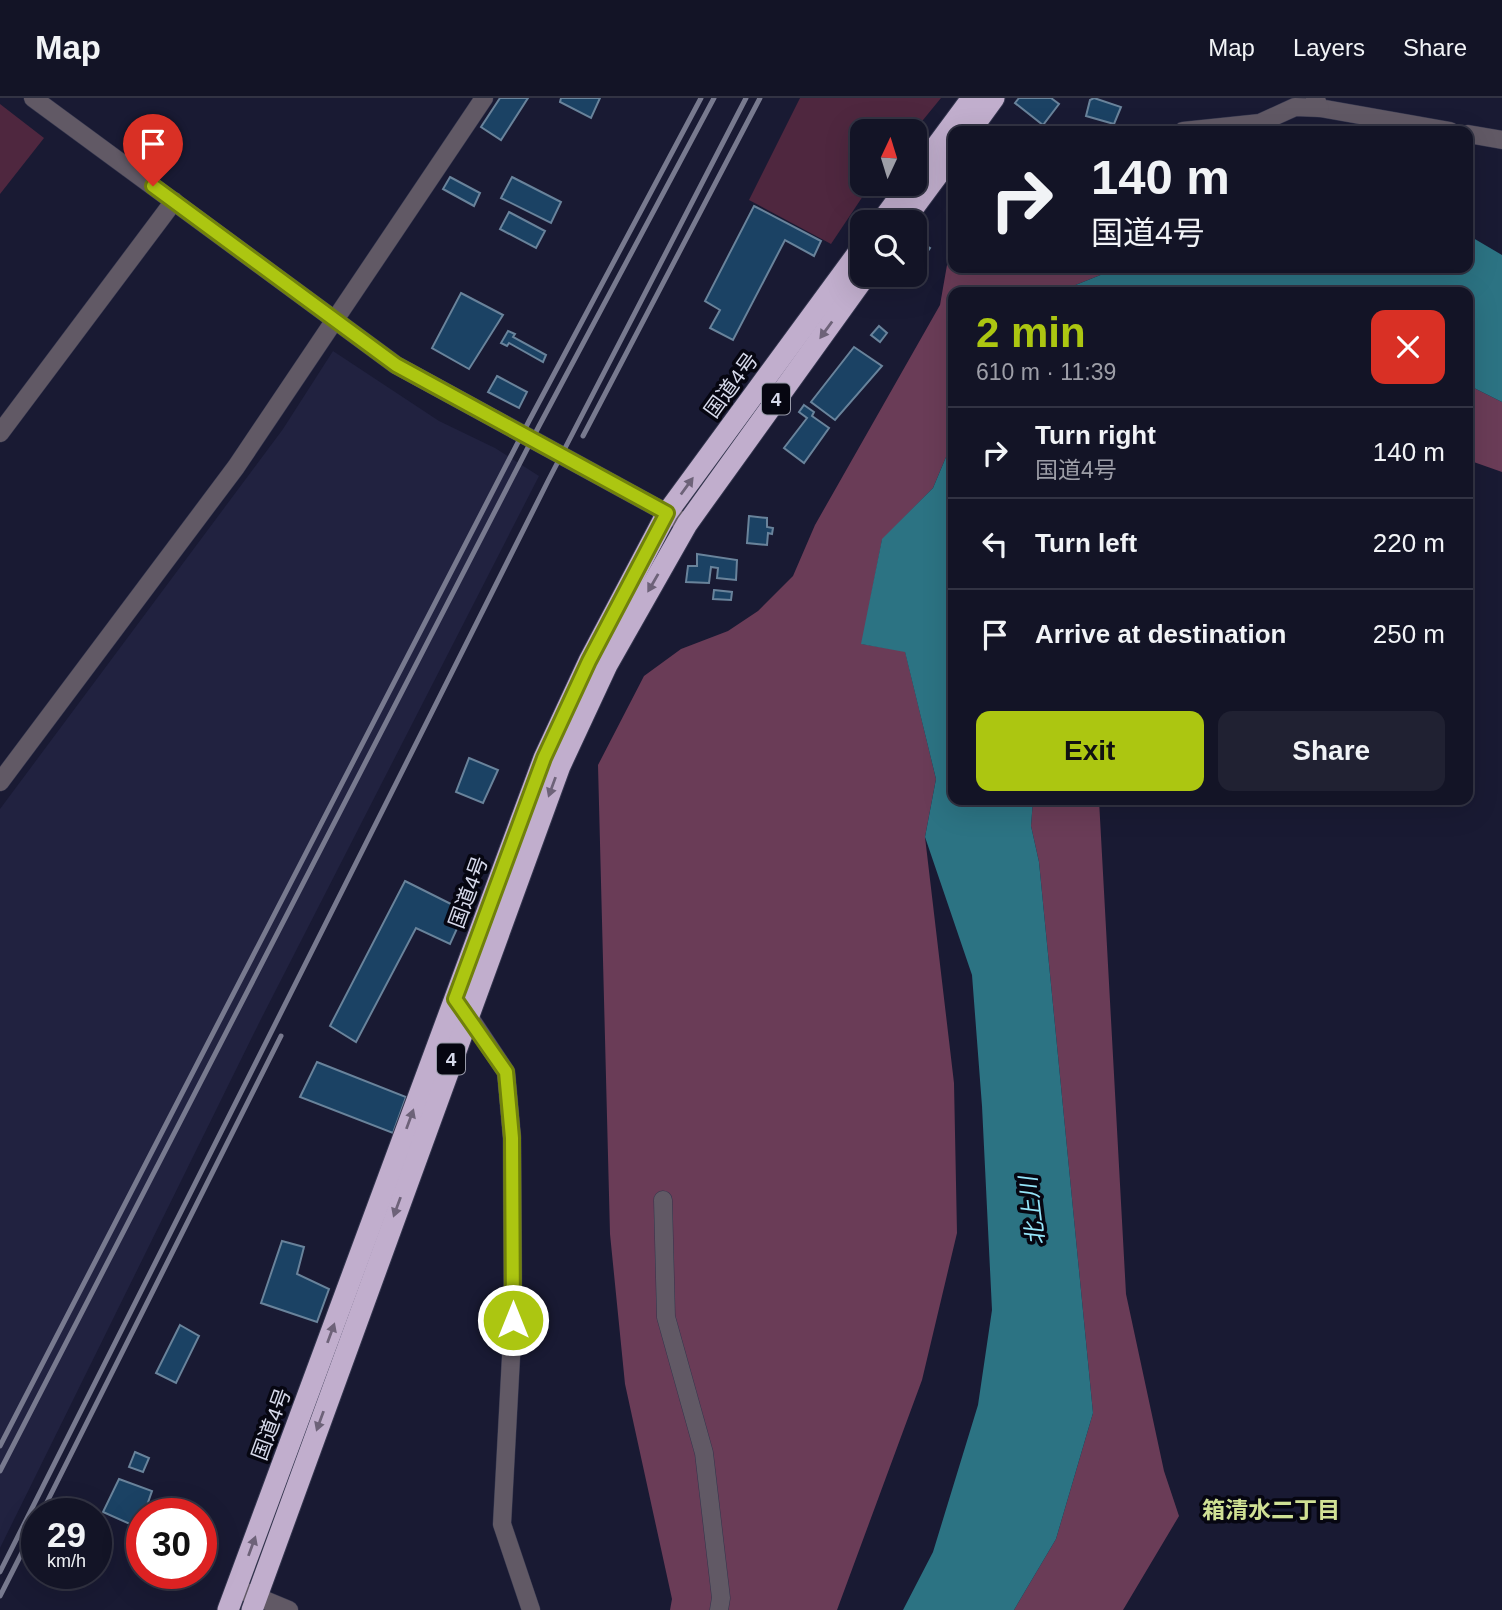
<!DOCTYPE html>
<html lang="en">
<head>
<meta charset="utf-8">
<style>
	:root { --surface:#131426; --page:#202132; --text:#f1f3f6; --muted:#9d9ea7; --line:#323343; --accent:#acc611 }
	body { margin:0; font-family:Helvetica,"Noto Sans JP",sans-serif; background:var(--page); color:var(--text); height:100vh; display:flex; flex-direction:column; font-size:26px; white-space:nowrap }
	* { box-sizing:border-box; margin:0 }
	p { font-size:23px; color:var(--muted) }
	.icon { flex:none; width:38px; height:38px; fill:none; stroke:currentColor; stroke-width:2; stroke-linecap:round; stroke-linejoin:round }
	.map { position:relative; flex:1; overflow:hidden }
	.details { position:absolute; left:948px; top:189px; width:525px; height:518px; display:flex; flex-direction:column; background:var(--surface); border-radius:14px; box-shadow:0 7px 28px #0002,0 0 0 2px var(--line) }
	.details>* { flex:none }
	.hud { position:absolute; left:948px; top:28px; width:525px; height:147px; border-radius:14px; box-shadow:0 7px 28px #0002,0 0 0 2px var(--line); background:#131426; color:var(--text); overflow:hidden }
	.needle { width:46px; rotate:4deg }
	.fabs { position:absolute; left:850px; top:21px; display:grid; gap:14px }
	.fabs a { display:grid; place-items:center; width:77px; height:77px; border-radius:14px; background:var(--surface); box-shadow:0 7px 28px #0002,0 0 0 2px var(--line); font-size:35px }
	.speed { position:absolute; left:21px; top:1400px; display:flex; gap:14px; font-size:35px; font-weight:700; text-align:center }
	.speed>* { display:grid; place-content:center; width:91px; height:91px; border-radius:50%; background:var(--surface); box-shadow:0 7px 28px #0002,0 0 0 2px var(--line); line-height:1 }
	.speed small { font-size:18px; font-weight:400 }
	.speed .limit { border:10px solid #d22; background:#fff; color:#111 }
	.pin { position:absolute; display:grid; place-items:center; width:60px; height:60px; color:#fff; margin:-72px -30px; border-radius:50% 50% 50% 0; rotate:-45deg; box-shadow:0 0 7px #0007 }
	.pin .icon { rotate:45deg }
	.me { position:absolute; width:77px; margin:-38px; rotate:0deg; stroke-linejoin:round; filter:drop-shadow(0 0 5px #0008) }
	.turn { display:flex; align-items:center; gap:24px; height:147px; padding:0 28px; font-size:32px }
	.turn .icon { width:91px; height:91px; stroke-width:2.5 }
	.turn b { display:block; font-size:49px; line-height:60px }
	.round { display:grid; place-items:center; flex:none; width:74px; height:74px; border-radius:14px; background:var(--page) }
	.overview { display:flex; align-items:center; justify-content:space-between; height:119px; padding:0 28px }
	h1 { font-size:42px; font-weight:700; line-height:52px; color:var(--accent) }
	.action { display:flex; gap:14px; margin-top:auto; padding:14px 28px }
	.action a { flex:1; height:80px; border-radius:14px; background:var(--accent); color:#111; font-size:28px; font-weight:700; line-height:80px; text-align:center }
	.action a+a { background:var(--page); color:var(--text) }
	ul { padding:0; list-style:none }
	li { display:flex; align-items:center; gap:21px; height:91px; padding:0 28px; border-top:2px solid var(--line) }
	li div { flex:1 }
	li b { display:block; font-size:26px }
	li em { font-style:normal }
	header { display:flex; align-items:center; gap:42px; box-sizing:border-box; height:98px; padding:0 35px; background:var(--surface); border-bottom:2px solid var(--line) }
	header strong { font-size:33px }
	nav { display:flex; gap:38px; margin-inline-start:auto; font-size:24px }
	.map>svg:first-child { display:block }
	.built { fill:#212240 }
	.green { fill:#4f273f }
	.forest { fill:#6a3c57 }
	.water { fill:#2c7383 }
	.building { fill:#1b4264; stroke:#69839b; stroke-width:2 }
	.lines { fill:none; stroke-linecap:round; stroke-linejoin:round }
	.minor-casing { stroke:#33354d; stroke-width:19 }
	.highway-casing { stroke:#33354d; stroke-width:23 }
	.minor { stroke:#615965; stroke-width:18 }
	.highway { stroke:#c1aecd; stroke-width:21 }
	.rail { stroke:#787a8f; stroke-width:5 }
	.oneway { fill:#6d6278 }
	.route-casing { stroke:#70810b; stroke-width:18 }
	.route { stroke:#acc611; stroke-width:12 }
	.labels { text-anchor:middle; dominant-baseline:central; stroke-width:7; stroke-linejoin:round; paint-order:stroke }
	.shield { fill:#060611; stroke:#989aa9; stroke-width:2 }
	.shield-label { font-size:19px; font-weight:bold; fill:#d6d9ea }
	.street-label { font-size:21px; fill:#d6d9ea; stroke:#060611 }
	.water-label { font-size:23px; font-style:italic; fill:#96e6fa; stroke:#060611 }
	.neighbourhood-label { font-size:23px; font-weight:bold; fill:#cfe094; stroke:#060611 }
</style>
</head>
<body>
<header>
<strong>Map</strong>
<nav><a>Map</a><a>Layers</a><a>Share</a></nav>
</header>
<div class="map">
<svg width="1502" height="1512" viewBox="0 0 1502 1512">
	<rect width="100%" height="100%" fill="#191a33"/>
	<!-- built -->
	<path class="built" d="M333 253 439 323 495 350 539 378 260 923 0 1450V711L283 331Z"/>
	<!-- green -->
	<g class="green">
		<path d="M800 0H941L914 33H863V86H871L831 146 749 102Z"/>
		<path d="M0 6 44 40 0 96Z"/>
	</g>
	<!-- forest -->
	<g class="forest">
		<path d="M954 127V170H1118L1058 194H954V340L933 390 882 442 862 546 905 553 936 681 925 739 954 985 957 1135 922 1282 837 1512H670L672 1501 625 1286 610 1136 598 667 644 578 681 551 728 533 758 513 793 478 815 427 940 207Z"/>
		<path d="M1468 287 1502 304V374L1468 362Z"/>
		<path d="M1033 702H1099L1126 1196 1164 1373 1179 1418 1123 1512H1014L1056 1441 1093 1315 1039 764 1031 728Z"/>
	</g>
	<!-- water -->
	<g class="water">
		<path d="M1468 137 1502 157V304L1468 287V194H1058L1118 170H1468Z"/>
		<path d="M954 340V702H1033L1031 728 1039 764 1093 1315 1056 1441 1014 1512H903L933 1454 978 1307 992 1212 982 1008 972 877 925 739 936 681 905 554 861 546 882 441 933 390Z"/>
	</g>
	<!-- building -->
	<g class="building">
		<path d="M500 0H528L501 42 481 29Z"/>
		<path d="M561 0H600L591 20 560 4Z"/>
		<path d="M1019 0H1051L1059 6 1043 27 1015 5Z"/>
		<path d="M1094 0 1121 9 1114 26 1086 18 1090 2Z"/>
		<path d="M450 79 480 95 474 108 443 91Z"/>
		<path d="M512 79 561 104 551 125 501 100Z"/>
		<path d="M754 108 821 143 814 158 785 142 733 242 710 230 720 212 705 203Z"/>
		<path d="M509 114 545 133 536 150 500 131Z"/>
		<path d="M915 141 930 150 915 171Z"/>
		<path d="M461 195 503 217 469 271 432 250Z"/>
		<path d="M879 228 887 235 880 244 871 237Z"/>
		<path d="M508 233 515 236 513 239 546 257 543 264 509 245 507 248 501 245Z"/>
		<path d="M854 249 882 268 835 322 811 304Z"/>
		<path d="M497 278 527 294 519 310 488 294Z"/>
		<path d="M804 307 814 314 812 318 829 330 804 365 784 350 807 320 799 314Z"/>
		<path d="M749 418 767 420V429L773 430 772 436 768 435 767 447 747 445Z"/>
		<path d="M697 456 737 462 736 482 717 480 718 470 711 469 709 485 686 484 688 468H697Z"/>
		<path d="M714 492 732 494 731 502 713 501Z"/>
		<path d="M469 660 498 672 483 705 456 694Z"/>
		<path d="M405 783 465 813 450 846 416 830 356 944 330 928Z"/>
		<path d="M317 964 406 999 393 1035 300 999Z"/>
		<path d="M282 1143 304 1149 297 1176 329 1191 317 1224 261 1205Z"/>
		<path d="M180 1227 199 1238 176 1285 156 1275Z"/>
		<path d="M135 1354 149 1360 143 1374 129 1369Z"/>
		<path d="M119 1381 152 1393 139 1430 103 1414Z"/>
	</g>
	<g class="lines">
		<!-- minor casing -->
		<g class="minor-casing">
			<g id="minor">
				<path d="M33 0 396 267 687 426"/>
				<path d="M1315 0 1320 10 1450 33"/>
				<path d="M1183 33 1260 25 1295 9 1320 10"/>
				<path d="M1468 36 1502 42"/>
				<path d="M0 335 174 103"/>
				<path d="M0 684 236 369 484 0"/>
				<path d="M464 911 506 974 512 1040 513 1222 502 1426 531 1512"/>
				<path d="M663 1102 666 1219 704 1355 721 1500 719 1512"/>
				<path d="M236 1490 289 1512"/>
			</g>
		</g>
		<!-- highway casing -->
		<g class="highway-casing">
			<g id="highway">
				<path d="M970 33 994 0"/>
				<path d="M915 77 972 0"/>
				<path d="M881 124 909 86"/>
				<path d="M903 124 954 55"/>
				<path d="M228 1512 544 660 589 563 667 415 863 148"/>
				<path d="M252 1512 560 668 607 567 687 426 866 177"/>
			</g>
		</g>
		<!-- minor -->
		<use href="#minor" class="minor"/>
		<!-- highway -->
		<use href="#highway" class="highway"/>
		<!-- rail -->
		<g class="rail">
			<path d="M583 338 760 0"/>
			<path d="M0 1348 529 323 701 0"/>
			<path d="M0 1373 539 328 714 0"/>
			<path d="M41 1416 281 938"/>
			<path d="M0 1474 548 383 746 0"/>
			<path d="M0 1498 37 1425"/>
		</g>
	</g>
	<!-- one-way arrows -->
	<defs><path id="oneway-solid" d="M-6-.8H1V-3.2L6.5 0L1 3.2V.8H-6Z" transform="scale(1.75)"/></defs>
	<g class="oneway">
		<use href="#oneway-solid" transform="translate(826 232) rotate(126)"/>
		<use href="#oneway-solid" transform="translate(687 388) rotate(-54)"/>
		<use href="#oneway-solid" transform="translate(653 485) rotate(120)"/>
		<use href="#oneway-solid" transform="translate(552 689) rotate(110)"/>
		<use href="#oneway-solid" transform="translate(410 1021) rotate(-70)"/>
		<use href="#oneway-solid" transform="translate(397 1109) rotate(110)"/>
		<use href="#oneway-solid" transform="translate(331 1235) rotate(-70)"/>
		<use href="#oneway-solid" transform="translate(320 1323) rotate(110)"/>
		<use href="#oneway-solid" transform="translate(252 1448) rotate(-70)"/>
	</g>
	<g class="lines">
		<!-- route casing -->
		<g class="route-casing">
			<path id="route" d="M153 88 396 267 667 415 589 563 544 660 455 901 506 974 512 1040 513 1222"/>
		</g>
		<!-- route -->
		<use href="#route" class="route"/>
	</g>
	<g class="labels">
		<!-- shield labels -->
		<g class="shield">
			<rect x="762" y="285.5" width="28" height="31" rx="5"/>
			<rect x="437" y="945.5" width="28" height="31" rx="5"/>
		</g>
		<g class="shield-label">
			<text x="776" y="301">4</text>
			<text x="451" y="961">4</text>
		</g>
		<!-- street labels -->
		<g class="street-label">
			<text transform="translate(731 287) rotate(-54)">国道4号</text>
			<text transform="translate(468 794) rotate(-70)">国道4号</text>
			<text transform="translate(271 1326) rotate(-70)">国道4号</text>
		</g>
		<!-- water labels -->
		<g class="water-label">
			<text transform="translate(1032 1113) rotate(-97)">北上川</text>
		</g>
		<!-- neighbourhood labels -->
		<g class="neighbourhood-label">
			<text x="1271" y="1412">箱清水二丁目</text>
		</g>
	</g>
</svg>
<div class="fabs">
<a><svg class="needle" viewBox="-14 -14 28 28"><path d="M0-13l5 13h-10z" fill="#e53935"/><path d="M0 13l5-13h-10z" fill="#9d9ea7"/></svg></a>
<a><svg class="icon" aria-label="search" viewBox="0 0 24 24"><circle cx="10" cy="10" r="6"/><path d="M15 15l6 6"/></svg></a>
</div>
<div class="speed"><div>29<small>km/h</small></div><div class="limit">30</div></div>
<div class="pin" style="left:153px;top:88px;background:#d93025"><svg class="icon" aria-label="arrive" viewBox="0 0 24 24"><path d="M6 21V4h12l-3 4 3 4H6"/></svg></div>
<svg class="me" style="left:513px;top:1222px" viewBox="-20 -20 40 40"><circle r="17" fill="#acc611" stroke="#fff" stroke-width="3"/><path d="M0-11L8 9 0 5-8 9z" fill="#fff"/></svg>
<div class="hud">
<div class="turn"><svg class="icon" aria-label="right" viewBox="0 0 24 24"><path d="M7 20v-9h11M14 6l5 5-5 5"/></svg><div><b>140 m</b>国道4号</div></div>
</div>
<section class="details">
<div class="overview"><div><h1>2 min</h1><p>610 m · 11:39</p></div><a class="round" style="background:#d93025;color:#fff"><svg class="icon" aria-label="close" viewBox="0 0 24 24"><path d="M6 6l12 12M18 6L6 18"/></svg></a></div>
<ul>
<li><svg class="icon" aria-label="right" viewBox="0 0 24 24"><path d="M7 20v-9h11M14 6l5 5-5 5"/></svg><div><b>Turn right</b><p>国道4号</p></div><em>140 m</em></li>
<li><svg class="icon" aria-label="left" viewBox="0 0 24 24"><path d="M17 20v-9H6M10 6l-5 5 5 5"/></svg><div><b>Turn left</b></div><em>220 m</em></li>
<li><svg class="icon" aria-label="arrive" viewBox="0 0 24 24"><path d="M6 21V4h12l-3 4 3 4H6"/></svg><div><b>Arrive at destination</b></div><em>250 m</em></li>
</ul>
<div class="action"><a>Exit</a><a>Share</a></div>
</section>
</div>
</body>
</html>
